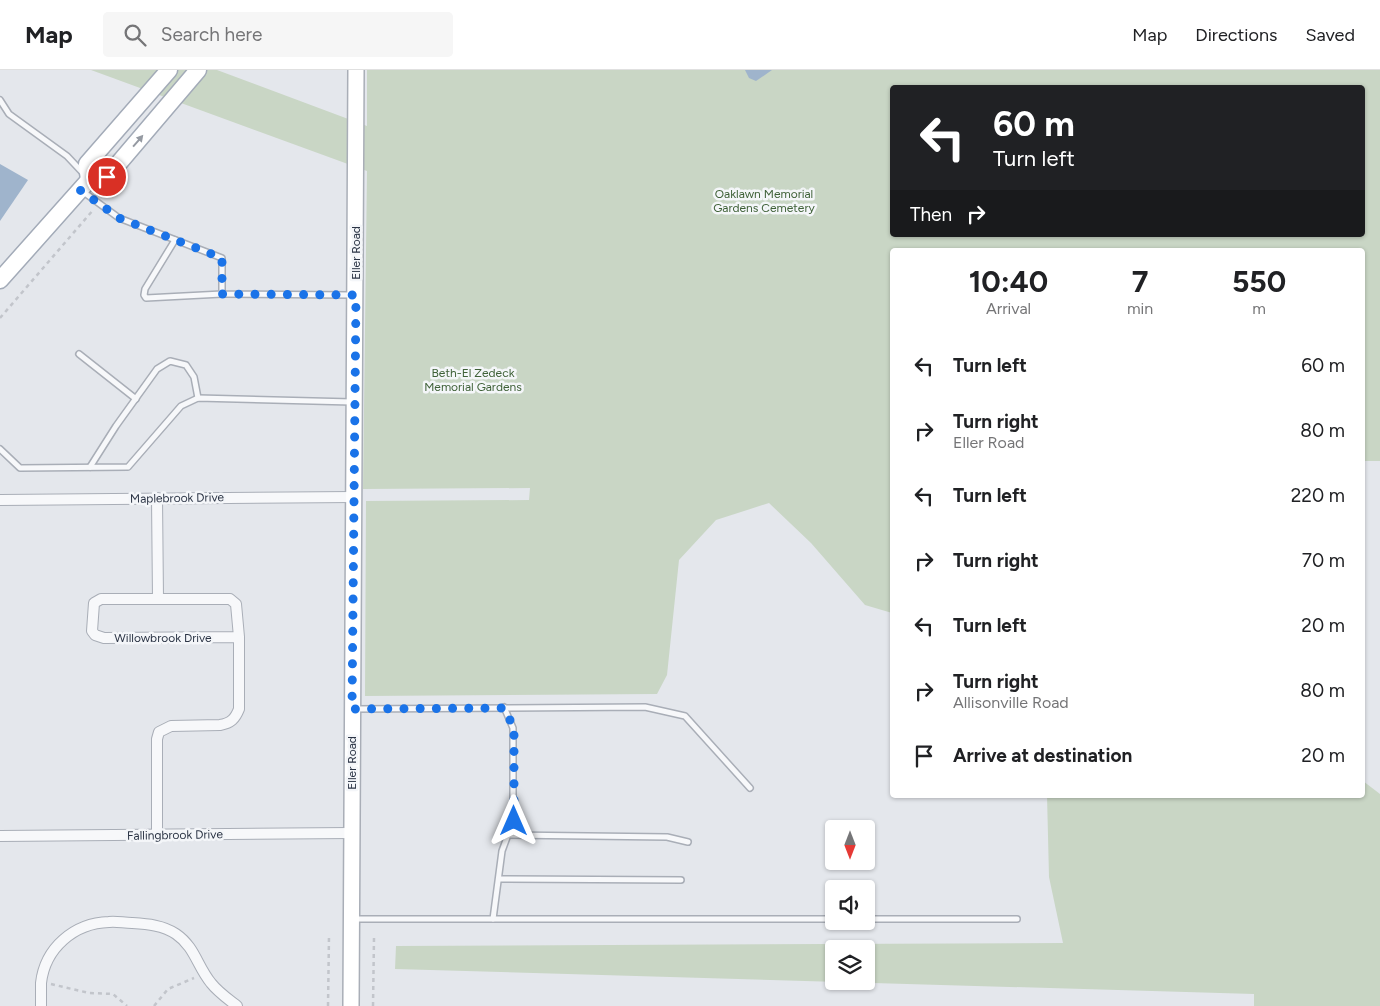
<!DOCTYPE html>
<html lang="en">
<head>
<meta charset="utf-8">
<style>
	:root { --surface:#fff; --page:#f6f6f6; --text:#202124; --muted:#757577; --line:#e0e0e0 }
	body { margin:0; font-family:Figtree,sans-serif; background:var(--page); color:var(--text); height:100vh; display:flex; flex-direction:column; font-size:19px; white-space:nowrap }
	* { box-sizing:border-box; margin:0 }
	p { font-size:16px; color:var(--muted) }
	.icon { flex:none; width:28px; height:28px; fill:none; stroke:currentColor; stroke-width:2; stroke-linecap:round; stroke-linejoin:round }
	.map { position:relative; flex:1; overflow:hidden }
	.panel { position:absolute; left:890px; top:178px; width:475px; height:550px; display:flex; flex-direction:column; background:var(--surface); border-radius:5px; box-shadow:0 1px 4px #0004 }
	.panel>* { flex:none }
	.top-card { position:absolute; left:890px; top:15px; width:475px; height:152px; border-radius:5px; box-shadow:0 1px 4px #0004; background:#202124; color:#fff; overflow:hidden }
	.needle { width:32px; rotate:180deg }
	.buttons { position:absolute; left:825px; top:750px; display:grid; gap:10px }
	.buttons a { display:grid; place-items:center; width:50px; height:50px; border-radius:5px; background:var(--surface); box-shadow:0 1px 4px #0004; font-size:25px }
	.pin { position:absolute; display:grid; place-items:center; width:42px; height:42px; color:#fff; margin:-21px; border:2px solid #fff; border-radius:50%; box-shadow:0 1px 5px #0007 }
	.me { position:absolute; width:55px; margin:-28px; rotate:0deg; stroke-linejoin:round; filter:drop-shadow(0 0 4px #0008) }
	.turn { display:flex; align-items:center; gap:18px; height:105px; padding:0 20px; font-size:22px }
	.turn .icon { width:65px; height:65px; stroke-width:2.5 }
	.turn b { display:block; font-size:35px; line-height:42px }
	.then { display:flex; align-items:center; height:48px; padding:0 20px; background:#0003; gap:10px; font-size:19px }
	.eta { display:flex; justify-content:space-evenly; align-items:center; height:85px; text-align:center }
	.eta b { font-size:30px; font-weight:700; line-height:35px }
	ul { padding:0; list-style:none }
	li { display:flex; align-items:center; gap:15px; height:65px; padding:0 20px }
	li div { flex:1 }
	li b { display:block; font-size:19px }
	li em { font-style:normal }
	header { display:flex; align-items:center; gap:30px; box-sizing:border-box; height:70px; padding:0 25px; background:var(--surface); border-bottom:1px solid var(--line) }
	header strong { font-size:24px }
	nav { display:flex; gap:28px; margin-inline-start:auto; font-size:18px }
	.search { width:350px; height:45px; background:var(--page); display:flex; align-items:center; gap:12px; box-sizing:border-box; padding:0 18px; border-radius:5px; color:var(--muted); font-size:19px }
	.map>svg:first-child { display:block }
	.green { fill:#c9d6c5; fill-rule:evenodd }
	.water { fill:#9fb4cc }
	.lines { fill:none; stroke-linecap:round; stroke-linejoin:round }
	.lane-casing { stroke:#a9aeb7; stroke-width:8 }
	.street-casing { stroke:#a9aeb7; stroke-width:12 }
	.secondary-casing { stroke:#a9aeb7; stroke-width:18 }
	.primary-casing { stroke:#a3abb8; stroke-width:19 }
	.path { stroke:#c2c5cb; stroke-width:2.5; stroke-dasharray:4 4; stroke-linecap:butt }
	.lane { stroke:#f7f8fa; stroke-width:5 }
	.street { stroke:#f7f8fa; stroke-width:10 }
	.secondary { stroke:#fff; stroke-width:15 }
	.primary { stroke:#fff; stroke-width:16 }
	.oneway { fill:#959aa2 }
	.route { stroke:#1a73e8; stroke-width:9; stroke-dasharray:0 16.2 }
	.labels { text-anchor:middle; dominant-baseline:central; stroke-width:5; stroke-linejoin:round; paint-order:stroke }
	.park-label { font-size:12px; fill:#3f6138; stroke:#f4f6f9 }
	.street-label { font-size:12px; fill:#2b3445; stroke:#f4f6f9 }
</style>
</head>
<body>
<header>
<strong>Map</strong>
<div class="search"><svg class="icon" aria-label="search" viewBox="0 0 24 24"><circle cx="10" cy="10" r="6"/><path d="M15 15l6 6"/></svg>Search here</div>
<nav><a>Map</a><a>Directions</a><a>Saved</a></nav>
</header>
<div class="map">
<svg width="1380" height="936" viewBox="0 0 1380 936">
	<rect width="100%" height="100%" fill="#e4e7ec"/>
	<!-- green -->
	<g class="green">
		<path d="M91 0H217L367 56V0H1380V391H1363L1362 180H892V543L865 535 811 473 769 433 716 450 679 490 667 605 657 624 365 626 366 431 529 430 530 418 363 419 367 101ZM892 18H1362V165H892Z"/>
		<path d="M1363 711 1380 724V936H1254V924L395 899 396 876 1063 873 1049 807 1047 725H1362ZM834 879H866V911H834Z"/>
	</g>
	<!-- water -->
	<g class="water">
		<path d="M745 0H772L756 11 749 8Z"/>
		<path d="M0 94 28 110 0 151Z"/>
	</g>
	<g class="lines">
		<!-- lane casing -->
		<g class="lane-casing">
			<g id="lane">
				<path d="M0 30 9 44 67 86 83 103"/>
				<path d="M82 121 119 148 222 188V224L353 225"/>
				<path d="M175 170 145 219 144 225 146 228 222 224"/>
				<path d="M79 284 136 329"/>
				<path d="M0 379 20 398 128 397 181 336 198 328 352 332"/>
				<path d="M90 397 116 356 157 299 170 291 186 295 194 307 198 328"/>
				<path d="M355 639 645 637 685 646 750 718"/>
				<path d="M508 765 667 767 688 772"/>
				<path d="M499 809 681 810"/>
				<path d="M352 849H834"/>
				<path d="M493 849 502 781 513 751V658L504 637"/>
				<path d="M866 849H1017"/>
			</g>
		</g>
		<!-- street casing -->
		<g class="street-casing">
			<g id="street">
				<path d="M157 428 158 528"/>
				<path d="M0 430 354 427"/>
				<path d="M157 765V669L159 662 171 656 220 655C231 653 235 649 239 639V567L236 534 230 529H101L94 533 92 561 95 565 104 568 239 567"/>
				<path d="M0 766 351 763"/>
				<path d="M41 936C41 928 41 921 41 913 45 878 74 853 109 852 116 851 124 853 132 853 147 854 163 855 176 864 195 877 197 896 211 913 218 922 228 929 237 936"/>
			</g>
		</g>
		<!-- secondary casing -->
		<g class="secondary-casing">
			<path id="secondary" d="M351 936 356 0"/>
		</g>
		<!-- primary casing -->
		<g class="primary-casing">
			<g id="primary">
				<path d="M89 110 87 94 169 0"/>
				<path d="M0 210 89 110 107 107 198 0"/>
			</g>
		</g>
		<!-- path -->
		<g class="path">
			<path d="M0 248 94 139"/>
			<path d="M51 914 89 923 113 924 127 936"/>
			<path d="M154 936 168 919 194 908"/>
			<path d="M328 936 329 866"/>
			<path d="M373 936 374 868"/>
		</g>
		<!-- lane -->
		<use href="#lane" class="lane"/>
		<!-- street -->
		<use href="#street" class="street"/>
		<!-- secondary -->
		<use href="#secondary" class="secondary"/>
		<!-- primary -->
		<use href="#primary" class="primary"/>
	</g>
	<!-- one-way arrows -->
	<defs><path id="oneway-solid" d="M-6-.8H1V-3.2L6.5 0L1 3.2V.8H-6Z" transform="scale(1.25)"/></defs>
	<use class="oneway" href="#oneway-solid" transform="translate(138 71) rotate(-49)"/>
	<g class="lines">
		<!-- route -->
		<path class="route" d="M107 107 89 110 80 120 119 148 222 188V224L356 225 352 639 504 638 514 658V751"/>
	</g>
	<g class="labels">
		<!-- park labels -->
		<g class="park-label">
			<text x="764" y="124">Oaklawn Memorial<tspan x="764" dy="14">Gardens Cemetery</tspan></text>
			<text x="473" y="303">Beth-El Zedeck<tspan x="473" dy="14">Memorial Gardens</tspan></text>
		</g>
		<!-- street labels -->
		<g class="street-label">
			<text transform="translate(356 183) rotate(-90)">Eller Road</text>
			<text transform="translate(177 428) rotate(-1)">Maplebrook Drive</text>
			<text x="163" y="568">Willowbrook Drive</text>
			<text transform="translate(352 693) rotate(-90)">Eller Road</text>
			<text transform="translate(175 765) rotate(-1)">Fallingbrook Drive</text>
		</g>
	</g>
</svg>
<div class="buttons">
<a><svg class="needle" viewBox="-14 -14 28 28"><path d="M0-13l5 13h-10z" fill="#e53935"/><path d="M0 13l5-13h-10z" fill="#757577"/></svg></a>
<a><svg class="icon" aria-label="sound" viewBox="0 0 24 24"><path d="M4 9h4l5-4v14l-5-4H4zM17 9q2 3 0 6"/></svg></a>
<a><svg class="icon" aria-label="layers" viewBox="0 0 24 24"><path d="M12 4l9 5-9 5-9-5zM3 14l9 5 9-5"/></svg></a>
</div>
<div class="pin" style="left:107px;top:107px;background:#d93025"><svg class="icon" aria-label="arrive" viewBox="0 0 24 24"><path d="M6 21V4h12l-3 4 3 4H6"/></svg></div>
<svg class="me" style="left:514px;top:751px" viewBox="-20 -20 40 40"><path d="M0-17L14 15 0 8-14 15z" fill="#1a73e8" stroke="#fff" stroke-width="4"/></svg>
<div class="top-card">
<div class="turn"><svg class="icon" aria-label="left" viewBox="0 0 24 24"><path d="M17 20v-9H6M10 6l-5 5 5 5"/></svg><div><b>60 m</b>Turn left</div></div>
<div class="then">Then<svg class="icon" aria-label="right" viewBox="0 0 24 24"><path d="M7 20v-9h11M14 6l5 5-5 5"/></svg></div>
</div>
<section class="panel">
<div class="eta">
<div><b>10:40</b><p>Arrival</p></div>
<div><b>7</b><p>min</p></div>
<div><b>550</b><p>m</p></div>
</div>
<ul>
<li><svg class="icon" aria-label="left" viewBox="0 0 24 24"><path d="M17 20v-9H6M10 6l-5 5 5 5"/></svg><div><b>Turn left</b></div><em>60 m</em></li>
<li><svg class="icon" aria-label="right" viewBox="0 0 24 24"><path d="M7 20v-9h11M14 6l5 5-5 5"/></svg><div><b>Turn right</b><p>Eller Road</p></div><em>80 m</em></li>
<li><svg class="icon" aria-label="left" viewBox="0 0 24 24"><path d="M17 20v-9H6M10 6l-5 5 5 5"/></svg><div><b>Turn left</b></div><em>220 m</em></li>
<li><svg class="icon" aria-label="right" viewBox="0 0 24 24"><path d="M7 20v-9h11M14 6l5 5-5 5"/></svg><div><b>Turn right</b></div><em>70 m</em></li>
<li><svg class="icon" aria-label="left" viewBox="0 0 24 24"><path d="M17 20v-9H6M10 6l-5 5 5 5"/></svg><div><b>Turn left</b></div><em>20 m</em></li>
<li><svg class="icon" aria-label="right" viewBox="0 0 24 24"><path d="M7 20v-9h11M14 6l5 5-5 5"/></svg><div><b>Turn right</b><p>Allisonville Road</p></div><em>80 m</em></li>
<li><svg class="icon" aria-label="arrive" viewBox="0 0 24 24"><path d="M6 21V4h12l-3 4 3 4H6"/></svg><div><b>Arrive at destination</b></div><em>20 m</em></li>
</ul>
</section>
</div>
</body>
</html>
